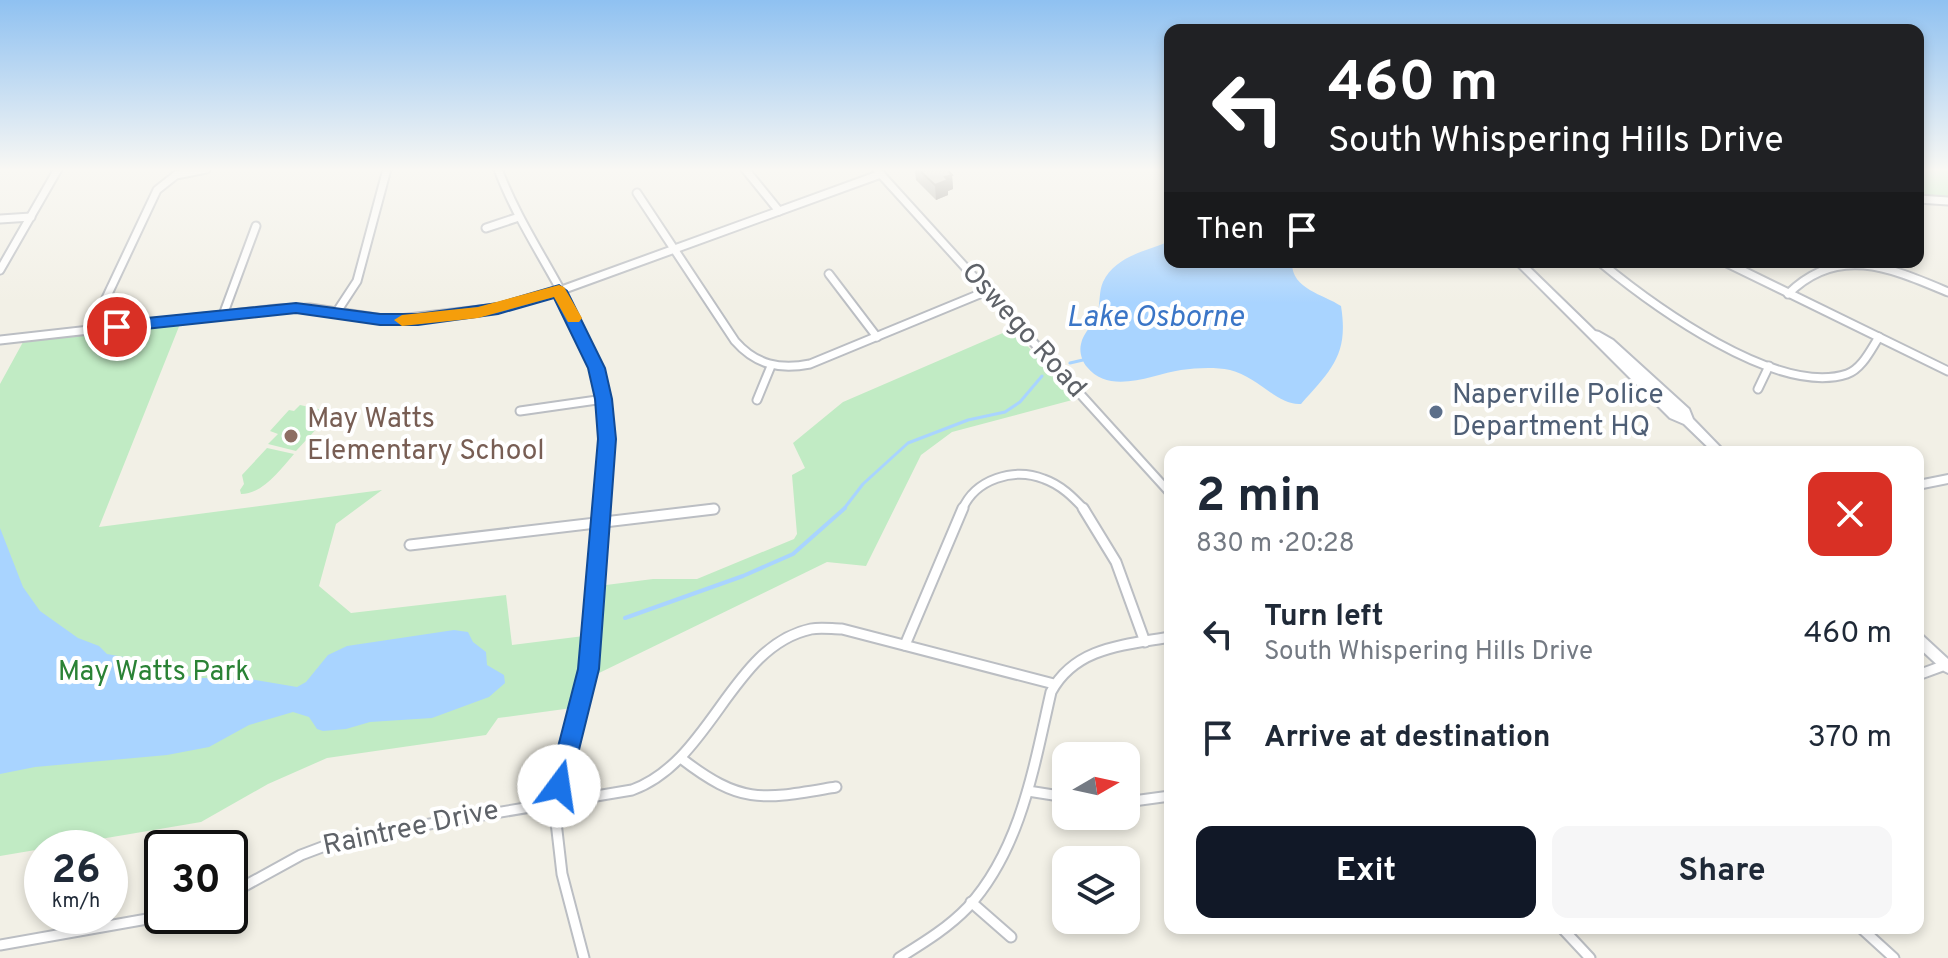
<!DOCTYPE html>
<html lang="en">
<head>
<meta charset="utf-8">
<style>
	:root { --surface:#fff; --page:#f6f6f7; --text:#1f2937; --muted:#747a83; --accent:#111827 }
	body { margin:0; font-family:Overpass,sans-serif; background:var(--page); color:var(--text); height:100vh; display:flex; flex-direction:column; font-size:30px; white-space:nowrap }
	* { box-sizing:border-box; margin:0 }
	p { font-size:26px; color:var(--muted) }
	.icon { flex:none; width:44px; height:44px; fill:none; stroke:currentColor; stroke-width:2; stroke-linecap:round; stroke-linejoin:round }
	.map { position:relative; flex:1; overflow:hidden }
	.panel { position:absolute; left:1164px; top:446px; width:760px; height:488px; display:flex; flex-direction:column; background:var(--surface); border-radius:16px; box-shadow:0 4px 12px #0003 }
	.panel>* { flex:none }
	.guide { position:absolute; left:1164px; top:24px; width:760px; height:244px; border-radius:16px; box-shadow:0 4px 12px #0003; background:#202124; color:#fff; overflow:hidden }
	.needle { width:52px; rotate:81deg }
	.fabs { position:absolute; left:1052px; top:742px; display:grid; gap:16px }
	.fabs a { display:grid; place-items:center; width:88px; height:88px; border-radius:16px; background:var(--surface); box-shadow:0 4px 12px #0003; font-size:40px }
	.speed { position:absolute; left:24px; top:830px; display:flex; gap:16px; font-size:40px; font-weight:700; text-align:center }
	.speed>* { display:grid; place-content:center; width:104px; height:104px; border-radius:50%; background:var(--surface); box-shadow:0 4px 12px #0003; line-height:1 }
	.speed small { font-size:20px; font-weight:400 }
	.speed .limit { border:4px solid #111; border-radius:12px; background:#fff; color:#111 }
	.pin { position:absolute; display:grid; place-items:center; width:68px; height:68px; color:#fff; margin:-34px; border:4px solid #fff; border-radius:50%; box-shadow:0 2px 8px #0007 }
	.me { position:absolute; width:88px; margin:-44px; rotate:14deg; stroke-linejoin:round; filter:drop-shadow(0 0 6px #0008) }
	.turn { display:flex; align-items:center; gap:28px; height:168px; padding:0 32px; font-size:36px }
	.turn .icon { width:104px; height:104px; stroke-width:2.5 }
	.turn b { display:block; font-size:56px; line-height:68px }
	.then { display:flex; align-items:center; height:76px; padding:0 32px; background:#0003; gap:16px; font-size:30px }
	.round { display:grid; place-items:center; flex:none; width:84px; height:84px; border-radius:16px; background:var(--page) }
	.head { display:flex; align-items:center; justify-content:space-between; height:136px; padding:0 32px }
	h1 { font-size:48px; font-weight:700; line-height:60px }
	.primary-button { display:flex; gap:16px; margin-top:auto; padding:16px 32px }
	.primary-button a { flex:1; height:92px; border-radius:16px; background:var(--accent); color:#fff; font-size:32px; font-weight:700; line-height:92px; text-align:center }
	.primary-button a+a { background:var(--page); color:var(--text) }
	ul { padding:0; list-style:none }
	li { display:flex; align-items:center; gap:24px; height:104px; padding:0 32px }
	li div { flex:1 }
	li b { display:block; font-size:30px }
	li em { font-style:normal }
	.map>svg:first-child { display:block }
	.green { fill:#c1ebc4 }
	.water { fill:#a9d4ff }
	.lines { fill:none; stroke-linecap:round; stroke-linejoin:round }
	.stream-far1 { stroke:#a9d4ff; stroke-width:3 }
	.stream { stroke:#a9d4ff; stroke-width:4 }
	.street-far1-casing { stroke:#bbbec3; stroke-width:11 }
	.street-casing { stroke:#bbbec3; stroke-width:13 }
	.secondary-casing { stroke:#bcbfc5; stroke-width:4 }
	.street-far1 { stroke:#fff; stroke-width:7 }
	.street { stroke:#fff; stroke-width:9 }
	.secondary { fill:#fff; fill-rule:evenodd }
	.wall { fill:#b0aea8 }
	.shaded-wall { fill:#908d88 }
	.building { fill:#cdcac3; stroke:#908d88; stroke-width:2 }
	.route { fill:#1a73e8; stroke:#114b97; stroke-width:2 }
	.slow { fill:#f59e0b }
	.service-dot { fill:#5c6f8a; stroke:#fff; stroke-width:3 }
	.education-dot { fill:#8d6e63; stroke:#fff; stroke-width:3 }
	.labels { text-anchor:middle; dominant-baseline:central; stroke-width:8; stroke-linejoin:round; paint-order:stroke }
	.street-label { font-size:28px; fill:#5e6268; stroke:#fff }
	.service-label { font-size:28px; fill:#4e5e75; stroke:#fff; text-anchor:start }
	.education-label { font-size:28px; fill:#785e54; stroke:#fff; text-anchor:start }
	.park-label { font-size:28px; fill:#2a8235; stroke:#fff }
	.water-label { font-size:30px; font-style:italic; fill:#3b76c7; stroke:#fff }
</style>
</head>
<body>
<div class="map">
<svg width="1948" height="958" viewBox="0 0 1948 958">
	<rect width="100%" height="100%" fill="#f2f0e6"/>
	<!-- green -->
	<g class="green">
		<path d="M1918 169H1948V198L1918 196Z"/>
		<path d="M180 324 99 527 382 490 336 524 319 586 351 613 506 595 512 645 584 636 572 708 498 718 486 735 327 758 268 784 201 822 0 856V384L23 342Z"/>
		<path d="M1012 329 1076 399 952 432 921 455 866 566 827 562 597 674 606 585 653 579H697L794 539 797 534 792 475 805 468 793 443 843 402Z"/>
		<path d="M300 405 332 412 296 451 268 444 278 434 270 431 289 410 294 411Z"/>
		<path d="M267 448 294 454C280 470 263 494 241 494L240 490 244 484 242 475Z"/>
	</g>
	<!-- water -->
	<g class="water">
		<path d="M1170 241V262H1292C1291 289 1323 294 1341 306 1349 355 1331 370 1301 404 1278 406 1257 376 1230 370 1214 367 1197 368 1181 370 1154 374 1110 396 1087 367 1082 361 1079 352 1081 344 1083 332 1095 324 1098 312 1100 302 1099 291 1103 282 1115 256 1147 251 1170 241Z"/>
		<path d="M0 528 23 587 40 611 78 638 99 646 107 654 129 658 145 671H171L196 678H244L297 687 306 682 328 655 347 646 454 630 468 632 473 642 486 652 487 665 504 675 505 683 489 697 432 718 370 722 346 729 323 731 317 729 309 717 293 712 249 725 209 747 167 755 35 767 0 774Z"/>
	</g>
	<g class="lines">
		<!-- stream-far1 -->
		<g class="stream-far1">
			<path d="M1070 363 1083 360"/>
			<path d="M843 510 863 484 908 443 968 420 1005 412 1020 402 1042 376"/>
		</g>
		<!-- stream -->
		<path class="stream" d="M625 618 743 576 793 554 845 508"/>
		<!-- street-far1 casing -->
		<g class="street-far1-casing">
			<g id="street-far1">
				<path d="M498 169C521 231 563 284 587 345 608 397 607 455 603 510"/>
				<path d="M745 169 779 211"/>
				<path d="M876 169 1170 493"/>
				<path d="M637 193 735 341C756 365 780 370 810 364L987 291"/>
				<path d="M1918 199 1948 201"/>
				<path d="M0 219 31 217"/>
				<path d="M486 228 519 217"/>
				<path d="M1600 262C1652 305 1777 397 1847 374 1862 369 1871 349 1879 337"/>
				<path d="M1725 262 1948 371"/>
				<path d="M0 270 58 169"/>
				<path d="M829 274 877 337"/>
				<path d="M1788 294C1838 244 1891 268 1948 292"/>
				<path d="M336 313 357 281 387 169"/>
				<path d="M223 315 256 226"/>
				<path d="M91 330 157 190 176 175 206 169"/>
				<path d="M0 340 277 309 310 308 390 320 498 308 559 291 881 174"/>
				<path d="M1758 389 1769 366"/>
				<path d="M757 400 771 366"/>
				<path d="M520 411 604 399"/>
				<path d="M709 510 714 509"/>
				<path d="M962 510C975 479 1014 467 1044 479 1061 485 1073 497 1085 510"/>
			</g>
		</g>
		<!-- street casing -->
		<g class="street-casing">
			<g id="street">
				<path d="M1083 508 1116 562 1145 642"/>
				<path d="M410 545 714 509"/>
				<path d="M905 645 963 508"/>
				<path d="M1918 675 1948 664"/>
				<path d="M682 759C743 806 764 799 836 787"/>
				<path d="M1028 791 1066 797"/>
				<path d="M1126 802 1170 796"/>
				<path d="M230 894 301 855 346 838 632 790C712 761 731 646 811 629 821 627 832 629 842 629L1054 684"/>
				<path d="M971 902 1011 937"/>
				<path d="M1562 928 1590 958"/>
				<path d="M1861 928 1894 958"/>
				<path d="M0 945 164 916"/>
				<path d="M584 958 562 874 556 822 562 777 588 671 603 508"/>
				<path d="M899 958C923 943 948 928 968 907 1021 849 1034 766 1051 692 1075 647 1124 645 1170 637"/>
			</g>
		</g>
		<!-- secondary casing -->
		<g class="secondary-casing">
			<g id="secondary">
				<path d="M1514 262H1524L1595 331 1599 332 1613 340 1689 409 1693 419 1725 452H1713L1684 424 1670 418Z"/>
				<path d="M1948 475V483L1918 489V481Z"/>
				<path d="M1918 634 1922 635 1948 659V673L1944 671 1918 647Z"/>
			</g>
		</g>
		<!-- street-far1 -->
		<use href="#street-far1" class="street-far1"/>
		<!-- street -->
		<use href="#street" class="street"/>
		<!-- secondary -->
		<use href="#secondary" class="secondary"/>
	</g>
	<!-- wall -->
	<path class="wall" d="M915 169H947L952 175 953 189 948 191V195L936 200 916 180Z"/>
	<!-- shaded-wall -->
	<path class="shaded-wall" d="M952 175 953 189 948 191V195L936 200 935 185 945 177Z"/>
	<!-- building -->
	<path class="building" d="M918 169H947L952 175 945 177 948 180 935 185Z"/>
	<!-- sky -->
	<linearGradient id="sky" x2="0" y2="1"><stop stop-color="#8fc1f1"/><stop offset="0.56" stop-color="#f9f8f4"/><stop offset="1" stop-color="#f9f8f4" stop-opacity="0"/></linearGradient>
	<rect width="1948" height="303" fill="url(#sky)"/>
	<!-- route -->
	<path class="route" d="M559 285 567 291 605 368 612 399 616 439 599 669 570 786 567 794 559 797 551 794 548 786 578 669 598 439 595 399 588 368 554 298 498 314 418 325H380L296 313 117 332 109 327 117 321 296 303 380 314H418L498 303Z"/>
	<!-- slow -->
	<path class="slow" d="M559 285 564 287 582 318 579 322H568L554 297 478 318 402 326 394 320 402 315 478 307Z"/>
	<!-- markers -->
	<circle class="service-dot" cx="1436" cy="412" r="8"/>
	<circle class="education-dot" cx="291" cy="436" r="8"/>
	<g class="labels">
		<!-- street labels -->
		<g class="street-label">
			<text transform="translate(1023 331) rotate(48)">Oswego Road</text>
			<text transform="translate(411 829) rotate(-12)">Raintree Drive</text>
		</g>
		<!-- service labels -->
		<g class="service-label">
			<text x="1452" y="396">Naperville Police<tspan x="1452" dy="32">Department HQ</tspan></text>
		</g>
		<!-- education labels -->
		<g class="education-label">
			<text x="307" y="420">May Watts<tspan x="307" dy="32">Elementary School</tspan></text>
		</g>
		<!-- park labels -->
		<g class="park-label">
			<text x="154" y="673">May Watts Park</text>
		</g>
		<!-- water labels -->
		<g class="water-label">
			<text x="1155" y="318">Lake Osborne</text>
		</g>
	</g>
</svg>
<div class="fabs">
<a><svg class="needle" viewBox="-14 -14 28 28"><path d="M0-13l5 13h-10z" fill="#e53935"/><path d="M0 13l5-13h-10z" fill="#747a83"/></svg></a>
<a><svg class="icon" aria-label="layers" viewBox="0 0 24 24"><path d="M12 4l9 5-9 5-9-5zM3 14l9 5 9-5"/></svg></a>
</div>
<div class="speed"><div>26<small>km/h</small></div><div class="limit">30</div></div>
<div class="pin" style="left:117px;top:327px;background:#d93025"><svg class="icon" aria-label="arrive" viewBox="0 0 24 24"><path d="M6 21V4h12l-3 4 3 4H6"/></svg></div>
<svg class="me" style="left:559px;top:786px" viewBox="-20 -20 40 40"><circle r="19" fill="#fff"/><path d="M0-13L10 11 0 6-10 11z" fill="#1a73e8"/></svg>
<div class="guide">
<div class="turn"><svg class="icon" aria-label="left" viewBox="0 0 24 24"><path d="M17 20v-9H6M10 6l-5 5 5 5"/></svg><div><b>460 m</b>South Whispering Hills Drive</div></div>
<div class="then">Then<svg class="icon" aria-label="arrive" viewBox="0 0 24 24"><path d="M6 21V4h12l-3 4 3 4H6"/></svg></div>
</div>
<section class="panel">
<div class="head"><div><h1>2 min</h1><p>830 m · 20:28</p></div><a class="round" style="background:#d93025;color:#fff"><svg class="icon" aria-label="close" viewBox="0 0 24 24"><path d="M6 6l12 12M18 6L6 18"/></svg></a></div>
<ul>
<li><svg class="icon" aria-label="left" viewBox="0 0 24 24"><path d="M17 20v-9H6M10 6l-5 5 5 5"/></svg><div><b>Turn left</b><p>South Whispering Hills Drive</p></div><em>460 m</em></li>
<li><svg class="icon" aria-label="arrive" viewBox="0 0 24 24"><path d="M6 21V4h12l-3 4 3 4H6"/></svg><div><b>Arrive at destination</b></div><em>370 m</em></li>
</ul>
<div class="primary-button"><a>Exit</a><a>Share</a></div>
</section>
</div>
</body>
</html>
